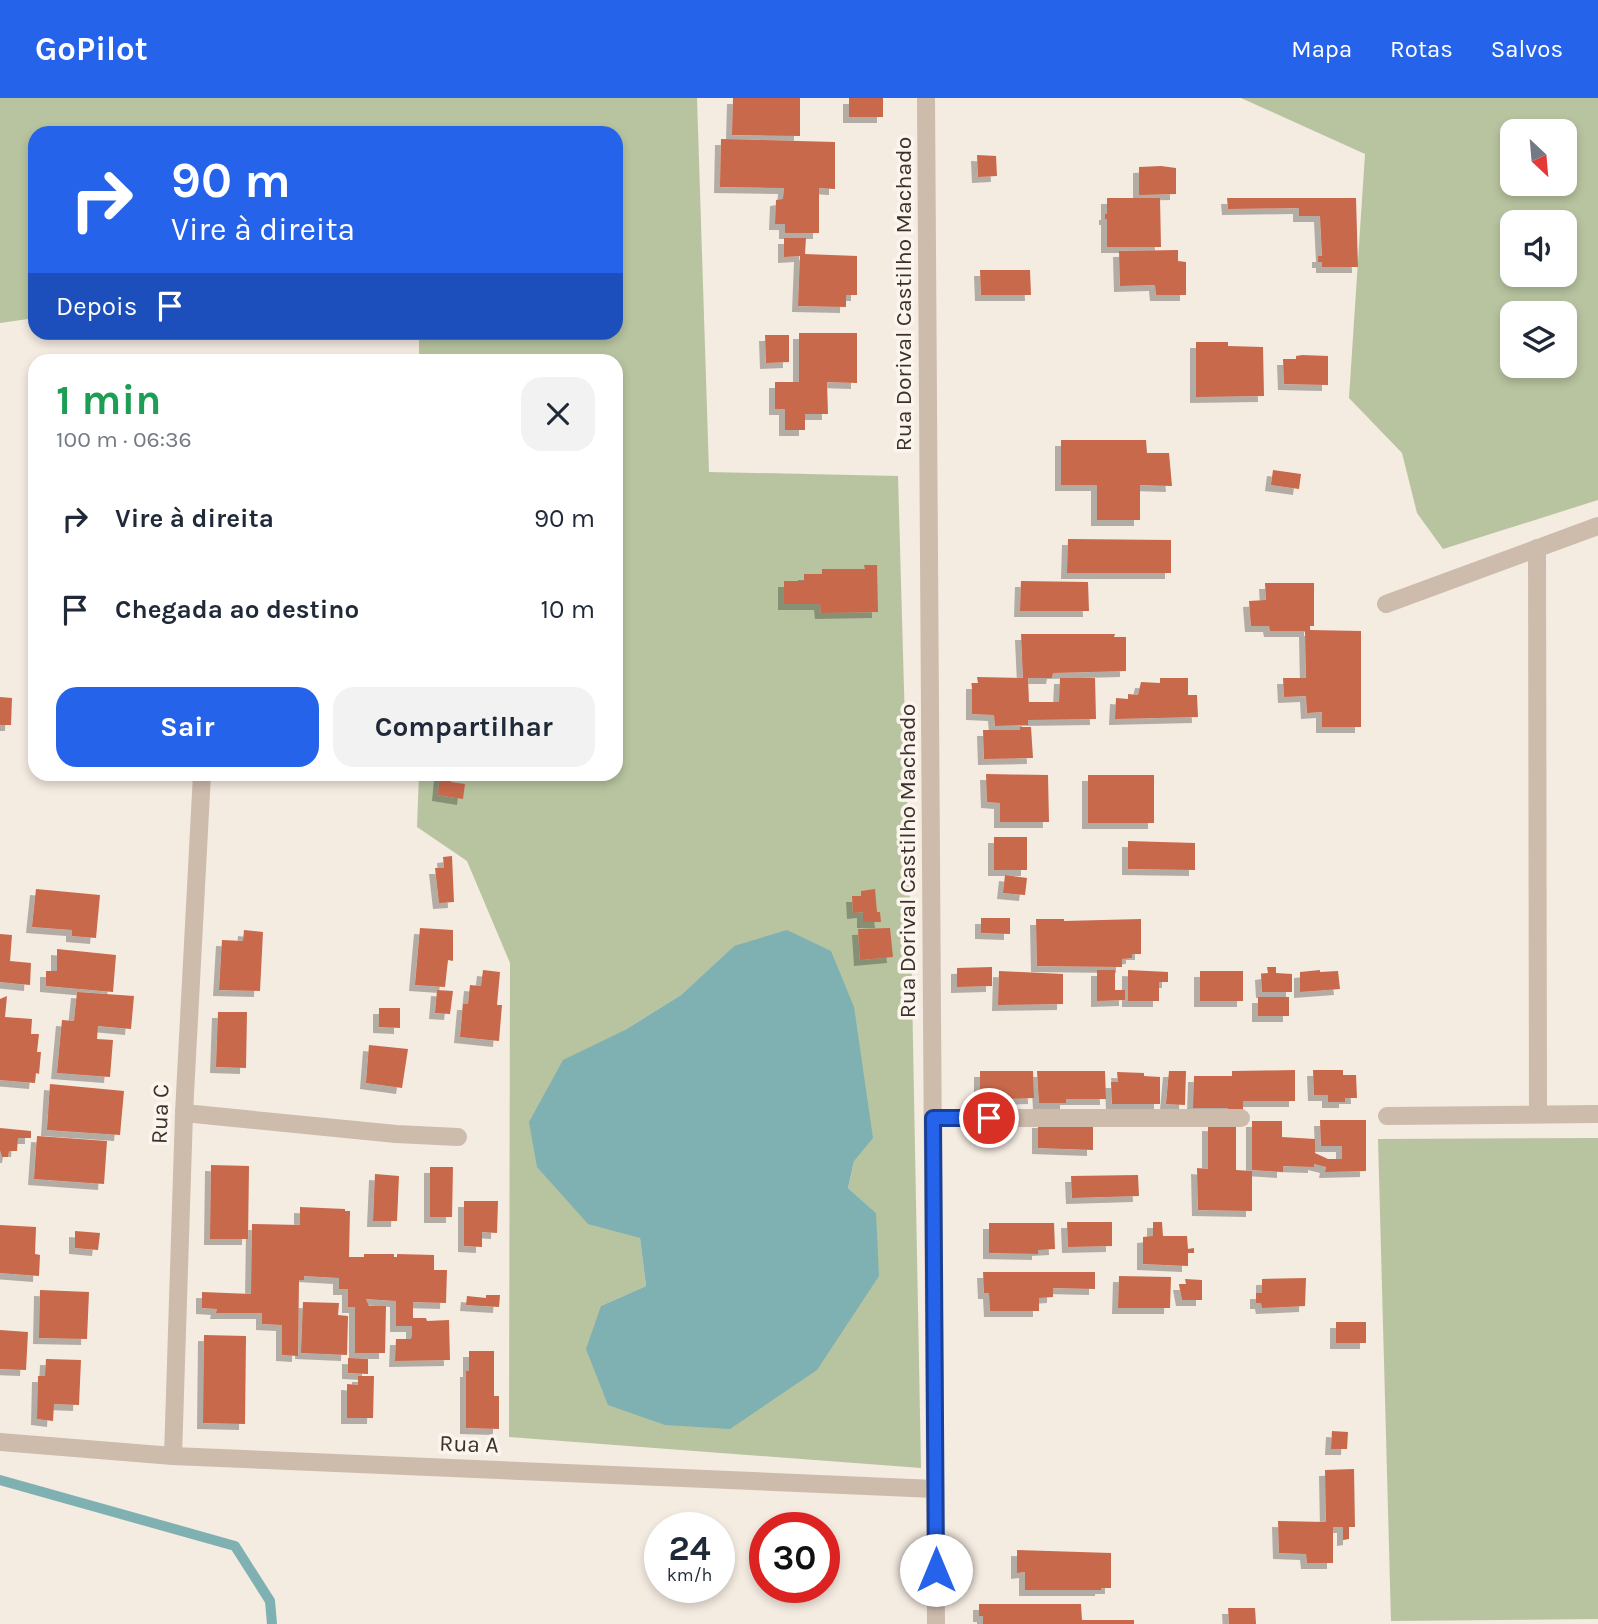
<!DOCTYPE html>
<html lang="pt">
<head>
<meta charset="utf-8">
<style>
	:root { --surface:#fff; --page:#f2f2f3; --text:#1f2937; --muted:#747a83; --accent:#2563eb }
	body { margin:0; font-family:Karla,sans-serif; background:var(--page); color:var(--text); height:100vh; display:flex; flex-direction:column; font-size:26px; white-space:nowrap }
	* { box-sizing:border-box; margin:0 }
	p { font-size:23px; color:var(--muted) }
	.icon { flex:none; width:38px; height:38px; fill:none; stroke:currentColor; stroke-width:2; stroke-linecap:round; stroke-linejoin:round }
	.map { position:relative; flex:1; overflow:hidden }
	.side { position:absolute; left:28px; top:256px; width:595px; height:427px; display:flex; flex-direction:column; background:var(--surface); border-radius:21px; box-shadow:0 4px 10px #0003 }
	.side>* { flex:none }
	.hud { position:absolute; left:28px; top:28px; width:595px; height:214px; border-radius:21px; box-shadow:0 4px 10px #0003; background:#2563eb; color:#fff; overflow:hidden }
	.needle { width:46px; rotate:154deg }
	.tools { position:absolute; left:1500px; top:21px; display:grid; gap:14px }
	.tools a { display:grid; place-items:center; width:77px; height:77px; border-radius:14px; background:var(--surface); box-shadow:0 4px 10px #0003; font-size:35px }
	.speed { position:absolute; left:644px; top:1414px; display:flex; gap:14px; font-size:35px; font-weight:700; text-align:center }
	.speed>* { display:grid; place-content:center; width:91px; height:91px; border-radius:50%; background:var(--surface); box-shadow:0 4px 10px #0003; line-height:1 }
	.speed small { font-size:18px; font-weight:400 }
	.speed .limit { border:10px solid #d22; background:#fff; color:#111 }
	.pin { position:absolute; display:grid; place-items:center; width:60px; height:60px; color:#fff; margin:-30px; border:4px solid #fff; border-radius:50%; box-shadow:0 2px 7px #0007 }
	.me { position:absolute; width:77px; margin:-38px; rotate:0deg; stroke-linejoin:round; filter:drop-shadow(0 0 5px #0008) }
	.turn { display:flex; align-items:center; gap:24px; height:147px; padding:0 28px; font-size:32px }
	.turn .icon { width:91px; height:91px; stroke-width:2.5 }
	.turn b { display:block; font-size:49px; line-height:60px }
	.then { display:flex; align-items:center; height:66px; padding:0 28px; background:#0003; gap:14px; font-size:26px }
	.round { display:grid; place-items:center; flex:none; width:74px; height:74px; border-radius:21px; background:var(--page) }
	.overview { display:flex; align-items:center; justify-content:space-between; height:119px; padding:0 28px }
	h1 { font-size:42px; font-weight:700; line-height:52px; color:#1e9e55 }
	.button { display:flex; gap:14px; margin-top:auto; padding:14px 28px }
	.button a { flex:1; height:80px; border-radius:21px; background:var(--accent); color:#fff; font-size:28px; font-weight:700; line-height:80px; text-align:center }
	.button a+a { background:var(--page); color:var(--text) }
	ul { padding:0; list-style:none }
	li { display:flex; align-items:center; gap:21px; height:91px; padding:0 28px }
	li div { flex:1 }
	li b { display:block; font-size:26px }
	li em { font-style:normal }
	header { display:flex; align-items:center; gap:42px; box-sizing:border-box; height:98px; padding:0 35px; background:var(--accent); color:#fff }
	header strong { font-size:33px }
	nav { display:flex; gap:38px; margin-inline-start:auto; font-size:24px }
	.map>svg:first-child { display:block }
	.green { fill:#b8c4a0; fill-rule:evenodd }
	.water { fill:#7fb0b2 }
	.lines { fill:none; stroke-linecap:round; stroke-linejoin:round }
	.stream { stroke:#7fb0b2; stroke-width:10 }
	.building { fill:#c8694b; filter:url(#shadow) }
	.minor { stroke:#cdbbac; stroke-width:18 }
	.route-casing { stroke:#184099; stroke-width:18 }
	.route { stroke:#2563eb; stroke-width:12 }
	.labels { text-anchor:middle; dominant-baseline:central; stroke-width:7; stroke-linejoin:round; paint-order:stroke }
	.street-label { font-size:23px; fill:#3b302b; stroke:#fbf5ee }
</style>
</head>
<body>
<header>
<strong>GoPilot</strong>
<nav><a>Mapa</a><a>Rotas</a><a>Salvos</a></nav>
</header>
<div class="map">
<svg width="1598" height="1526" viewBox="0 0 1598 1526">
	<defs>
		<filter id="shadow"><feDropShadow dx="-6" dy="6" stdDeviation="0" flood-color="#0004"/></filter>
	</defs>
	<rect width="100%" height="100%" fill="#f4ebe1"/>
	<!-- green -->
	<g class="green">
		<path d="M0 0H697L709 374 898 378 911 838 921 1370 509 1339 510 865 467 763 417 729 419 676H616V262H419V235L616 234V35H35V220L0 225ZM734 848 854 1063 848 1090 876 1115 601 1208 646 1188 640 1140 625 932 681 897Z"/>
		<path d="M1241 0H1598V402L1443 451 1417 415 1402 355 1349 300 1365 56ZM1512 33H1564V86H1512ZM1512 124H1564V177H1512ZM1512 215H1564V268H1512Z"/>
		<path d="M1598 1040V1521L1391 1523 1378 1041Z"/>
	</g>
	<!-- water -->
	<path class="water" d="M787 832 831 853 854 909 873 1040 854 1063 848 1090 876 1115 879 1178 817 1272 730 1331 665 1327 608 1307 586 1251 601 1208 646 1188 640 1140 588 1126 537 1069 529 1024 563 962 625 932 681 897 734 848Z"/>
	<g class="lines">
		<!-- stream -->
		<path class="stream" d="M0 1382 235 1448 270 1503 272 1526"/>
	</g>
	<!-- building -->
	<g class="building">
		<path d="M733 0H800V38L732 37Z"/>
		<rect x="849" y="0" width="34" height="19"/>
		<path d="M721 41 835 44V91L819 90V135H785V126H775L776 102 783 101 784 90 720 89Z"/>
		<path d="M977 57 996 58 997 78 978 79Z"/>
		<path d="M1161 68 1176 70V96L1139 97V69Z"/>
		<path d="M1107 100H1160L1161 149H1107V121H1105V116H1107Z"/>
		<path d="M1227 100H1356L1358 169H1322V164H1318V158H1322L1320 118H1299V110L1228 111Z"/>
		<path d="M784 140H806L805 156 857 158V197H846V209L798 208 800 158 784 159Z"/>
		<path d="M1178 152V163L1186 164V197H1156L1155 187 1120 188 1119 153Z"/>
		<path d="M980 172H1030L1031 197H981Z"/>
		<path d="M799 235H857V285L827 284 828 316H805V332H785V311H775V284H799Z"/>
		<path d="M765 237H789V264L766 265Z"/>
		<path d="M1196 244H1228V248L1263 249 1264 298 1196 299Z"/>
		<path d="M1302 257 1328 258V287L1284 286 1283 261H1296V258Z"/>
		<path d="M1061 342H1146L1147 355H1169L1172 388 1140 387V422H1097V387H1061Z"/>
		<path d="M1273 372 1301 376 1299 391 1271 387Z"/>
		<path d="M1068 441 1171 442V475H1067Z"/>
		<path d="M864 467H877L878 514 821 515 820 506H784V483H804V476H822V471H865Z"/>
		<path d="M1021 483 1088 484 1089 513H1020Z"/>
		<path d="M1265 485H1314V528H1310V532L1361 533V629H1322V614L1307 615 1306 598 1284 599 1283 580H1306L1305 533H1270L1269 528H1251L1249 503 1266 502Z"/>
		<path d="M1021 536H1115L1114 539H1126V573L1053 575 1052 580H1028L1029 604H1059L1060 580H1095L1096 621 1028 622V627L995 628 994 617 972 616V585H978L977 579 1023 580Z"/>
		<path d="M1160 580H1188V597H1197L1198 619 1115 621 1116 600 1128 601V596L1138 597 1141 584 1160 585Z"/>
		<path d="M0 599 12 600 11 627H0Z"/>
		<path d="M1020 629H1031L1033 660 984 661 983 632H1020Z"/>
		<path d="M440 676H452L451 684 465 686 463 701 438 697Z"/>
		<path d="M986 676 1048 677 1049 724H1000V705L987 704Z"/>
		<rect x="1088" y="677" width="66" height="48"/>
		<rect x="994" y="739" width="33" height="33"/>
		<path d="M1128 743 1195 745V772L1128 771Z"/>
		<path d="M452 758 454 804 439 805 435 770H444L443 759Z"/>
		<path d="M1005 777 1027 780 1025 797 1003 795Z"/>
		<path d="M36 791 100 797 96 840 72 838V832L32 829Z"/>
		<path d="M875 791 877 814H880L881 824H863V814L853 815 852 798H861V793Z"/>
		<path d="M981 820H1010V836L981 835Z"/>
		<path d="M1036 821H1064V823L1141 821V856H1132V860L1122 861V869L1037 868Z"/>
		<path d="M420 830 453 832V863L448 862 445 889 415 887Z"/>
		<path d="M890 830 893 859 860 862 858 831Z"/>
		<path d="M244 832 263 834 260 893 219 892 222 842 243 843Z"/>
		<path d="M0 836 12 837 10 863 31 865 30 887 0 884Z"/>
		<path d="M57 851 116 857 113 894 46 888V873H57Z"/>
		<path d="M992 869V888L957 889V870Z"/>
		<path d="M1267 869H1276V875L1292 876V894H1262L1261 876 1268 875Z"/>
		<path d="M483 872 500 874 497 907H502L499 943 460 939 463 906H468L470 887 481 888Z"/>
		<path d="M1097 872H1115V892H1125V902L1097 903Z"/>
		<path d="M1128 872 1168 874V884H1159V903H1128Z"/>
		<path d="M1320 872V874L1338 873 1340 891 1300 894V874Z"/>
		<path d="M999 873 1063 876V906L998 907Z"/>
		<rect x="1200" y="873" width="43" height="30"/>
		<path d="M437 892 453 893 450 916 435 915Z"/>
		<path d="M77 894 134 898 131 931 98 928 97 941 113 942 110 979 57 975 62 922 74 923Z"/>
		<path d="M7 898 5 919 32 921 31 936H39L37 954H41L39 976 36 975 35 985 0 982V901Z"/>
		<rect x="1258" y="899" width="31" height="19"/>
		<path d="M379 910H400V930L379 929Z"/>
		<path d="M218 914H247L246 970 216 969Z"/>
		<path d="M369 947 408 951 402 990 366 985Z"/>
		<path d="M1295 972V1003H1243V1018H1228V1010H1193L1194 978H1232V973Z"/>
		<path d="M1313 972H1343V977H1356L1357 1000H1345V1004H1328V997H1314Z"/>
		<path d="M980 973H1033L1034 1000 980 1002Z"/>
		<path d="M1037 973H1105L1106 1001H1066V1005H1039Z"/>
		<path d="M1169 973H1186L1185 1007 1166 1006Z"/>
		<path d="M1117 974 1144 975V978L1160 979V1006H1112L1111 984H1118Z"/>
		<path d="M50 986 124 993 120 1037 47 1032Z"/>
		<path d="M1320 1022H1366V1073L1325 1074 1326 1069 1314 1066V1069L1283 1068V1074L1252 1072V1023H1282V1039L1315 1041V1055L1328 1061H1342V1048H1321Z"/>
		<path d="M1038 1024H1093V1052L1038 1050Z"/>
		<path d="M1208 1027 1236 1028V1072L1252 1073V1113L1198 1112 1197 1070 1208 1071Z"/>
		<path d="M0 1030 31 1033V1040H18L17 1053H9L8 1059H2L0 1052Z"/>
		<path d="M37 1038 107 1043 104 1086 34 1081Z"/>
		<path d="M211 1067 249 1068 248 1141H210Z"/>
		<path d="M430 1069H453L452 1119H430Z"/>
		<path d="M375 1076 399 1078 397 1123H373Z"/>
		<path d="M1138 1077 1139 1098 1072 1100 1071 1078Z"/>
		<path d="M464 1103H498L497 1135 482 1134V1149L464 1148Z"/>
		<path d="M300 1109 345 1111V1113H350L349 1159H364V1156H394V1159H397V1156L434 1157V1172H447L446 1205 413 1204V1220H426L427 1223 449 1222 450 1262 395 1263 396 1241H411L412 1237V1228H396V1203L366 1201 369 1208H386L385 1255H355V1209H348V1191H339V1180L304 1178V1182H299L298 1258 282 1257V1227L262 1226V1215H216L217 1211 202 1210V1194L251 1196 252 1126 300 1127Z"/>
		<path d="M1067 1124H1112V1148L1068 1149Z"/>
		<path d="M1153 1124H1162L1163 1138H1187L1188 1151 1194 1150V1155H1188V1168L1143 1166V1139L1153 1138Z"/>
		<path d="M989 1125H1054L1055 1151 1038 1152V1156L989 1155Z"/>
		<path d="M0 1127 36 1129 35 1156 40 1157 39 1178 0 1175Z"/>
		<path d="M75 1133 100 1135 98 1152 75 1150Z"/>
		<path d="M983 1174H1095V1191L1053 1190V1199L1039 1200V1213H990L989 1195H984Z"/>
		<path d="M1119 1178 1171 1179 1170 1210H1118Z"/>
		<path d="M1306 1180 1305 1208 1262 1210 1261 1205H1256V1195H1262V1181Z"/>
		<path d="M1185 1181 1202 1182V1202H1182L1179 1186H1186Z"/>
		<path d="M40 1192 89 1194 87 1241 39 1240Z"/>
		<path d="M486 1197H500L499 1209 466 1207 467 1198 486 1200Z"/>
		<path d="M303 1204 339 1205 338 1217 348 1218 347 1257 301 1255Z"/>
		<rect x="1336" y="1224" width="30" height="21"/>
		<path d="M0 1232 28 1234 26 1272 0 1271Z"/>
		<path d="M204 1237 246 1238 245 1326 203 1325Z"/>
		<path d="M469 1253H494V1298H499V1331L466 1330V1273H469Z"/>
		<path d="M348 1260 368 1261V1276L348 1275Z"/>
		<path d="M46 1261 81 1262 79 1307 54 1306 53 1323 37 1321 38 1278H45Z"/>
		<path d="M358 1278H374L373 1320H347V1286L358 1287Z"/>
		<path d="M1332 1333 1348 1334 1347 1351H1331Z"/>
		<path d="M1354 1371 1355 1429H1349V1441L1343 1442V1429H1333V1465H1307L1306 1456 1279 1455 1278 1423 1326 1424 1325 1372Z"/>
		<path d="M1017 1452 1111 1455V1490H1101V1492H1025V1474L1017 1475Z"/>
		<path d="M979 1506H1081L1082 1522H1134V1526H983V1518H979Z"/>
		<path d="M1228 1510H1255L1256 1526H1229Z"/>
	</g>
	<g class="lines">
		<!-- minor -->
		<g class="minor">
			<path d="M926 0 936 1526"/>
			<path d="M1537 450 1538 1016"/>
			<path d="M1386 506 1598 428"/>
			<path d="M184 1015 396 1036 458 1039"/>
			<path d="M1387 1018 1598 1016"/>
			<path d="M933 1020H1241"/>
			<path d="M0 1344 173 1358 935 1391"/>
			<path d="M173 1358 184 1015 202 676"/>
		</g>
	</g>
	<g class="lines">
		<!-- route casing -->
		<g class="route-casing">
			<path id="route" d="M936 1472 933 1020H989"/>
		</g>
		<!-- route -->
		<use href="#route" class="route"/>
	</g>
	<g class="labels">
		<!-- street labels -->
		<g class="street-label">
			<text transform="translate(903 196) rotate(-90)">Rua Dorival Castilho Machado</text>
			<text transform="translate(907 763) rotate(-90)">Rua Dorival Castilho Machado</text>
			<text transform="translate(160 1016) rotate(-88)">Rua C</text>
			<text transform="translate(469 1346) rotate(2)">Rua A</text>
		</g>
	</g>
</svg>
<div class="tools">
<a><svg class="needle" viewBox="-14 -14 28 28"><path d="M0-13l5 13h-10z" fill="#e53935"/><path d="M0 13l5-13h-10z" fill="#747a83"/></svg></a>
<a><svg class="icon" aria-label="sound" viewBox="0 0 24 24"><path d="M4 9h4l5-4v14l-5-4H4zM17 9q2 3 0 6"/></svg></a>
<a><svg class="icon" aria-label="layers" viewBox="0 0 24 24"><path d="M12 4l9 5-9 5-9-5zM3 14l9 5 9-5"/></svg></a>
</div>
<div class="speed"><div>24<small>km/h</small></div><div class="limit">30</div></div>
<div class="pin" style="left:989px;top:1020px;background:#d93025"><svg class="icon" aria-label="arrive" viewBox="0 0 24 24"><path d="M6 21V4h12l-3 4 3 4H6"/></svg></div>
<svg class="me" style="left:936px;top:1472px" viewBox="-20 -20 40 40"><circle r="19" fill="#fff"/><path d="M0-13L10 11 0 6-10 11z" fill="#2563eb"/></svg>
<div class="hud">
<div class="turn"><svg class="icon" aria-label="right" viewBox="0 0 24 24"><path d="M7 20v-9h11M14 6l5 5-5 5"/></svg><div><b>90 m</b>Vire à direita</div></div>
<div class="then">Depois<svg class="icon" aria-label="arrive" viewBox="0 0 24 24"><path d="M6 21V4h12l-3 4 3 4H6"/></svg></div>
</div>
<section class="side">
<div class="overview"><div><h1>1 min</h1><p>100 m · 06:36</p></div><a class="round"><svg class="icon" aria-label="close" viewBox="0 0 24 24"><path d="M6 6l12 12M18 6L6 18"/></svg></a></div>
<ul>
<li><svg class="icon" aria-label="right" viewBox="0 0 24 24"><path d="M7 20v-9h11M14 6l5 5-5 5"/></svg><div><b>Vire à direita</b></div><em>90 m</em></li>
<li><svg class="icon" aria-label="arrive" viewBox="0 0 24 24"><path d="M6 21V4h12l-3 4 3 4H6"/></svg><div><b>Chegada ao destino</b></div><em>10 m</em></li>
</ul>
<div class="button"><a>Sair</a><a>Compartilhar</a></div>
</section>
</div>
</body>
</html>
